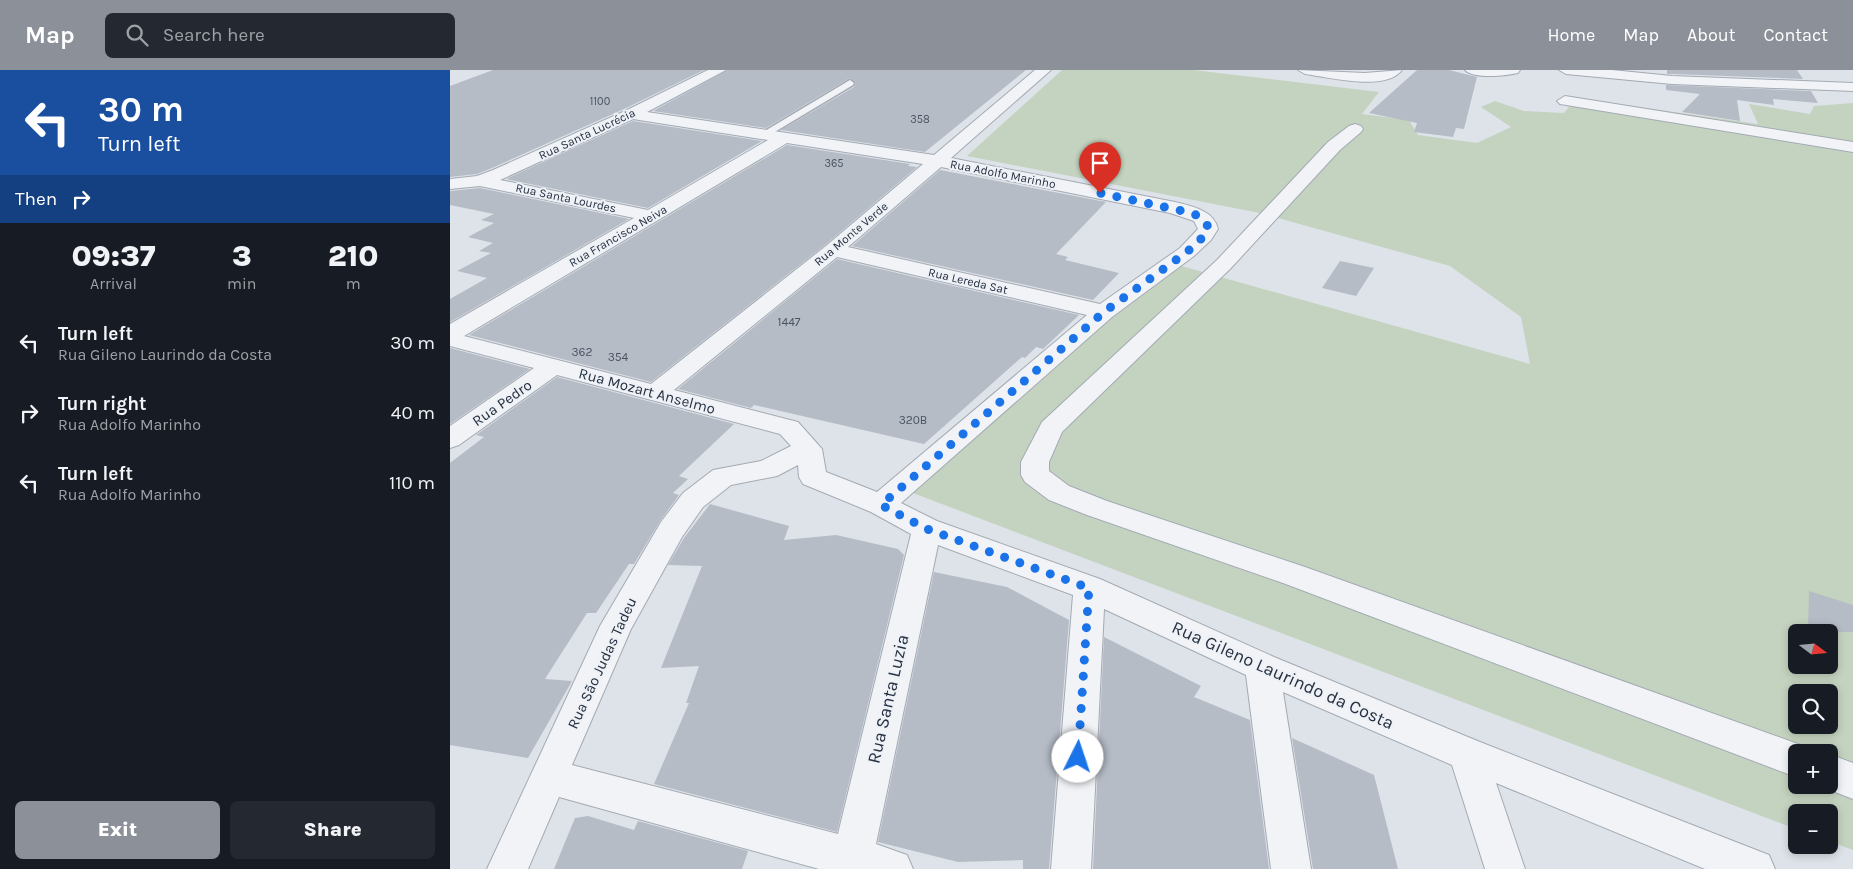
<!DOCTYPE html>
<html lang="en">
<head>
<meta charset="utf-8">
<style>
	:root { --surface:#171b24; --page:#242831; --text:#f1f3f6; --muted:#9ea1a6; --accent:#8c9099 }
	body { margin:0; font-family:Karla,sans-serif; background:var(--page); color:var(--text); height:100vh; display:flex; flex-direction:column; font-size:19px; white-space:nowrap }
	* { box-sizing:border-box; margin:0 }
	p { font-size:16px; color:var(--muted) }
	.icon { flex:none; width:28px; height:28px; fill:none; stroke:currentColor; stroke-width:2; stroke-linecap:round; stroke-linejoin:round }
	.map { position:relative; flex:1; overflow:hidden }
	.details { display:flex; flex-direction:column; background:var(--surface); width:450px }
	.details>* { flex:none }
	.hud { background:#1a4fa0; color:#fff; overflow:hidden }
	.needle { width:32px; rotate:106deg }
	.tools { position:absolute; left:1338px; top:554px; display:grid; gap:10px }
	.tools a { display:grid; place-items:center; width:50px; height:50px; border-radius:8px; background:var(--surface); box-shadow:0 2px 8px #0003; font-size:25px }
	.pin { position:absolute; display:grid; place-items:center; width:42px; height:42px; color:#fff; margin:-51px -21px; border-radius:50% 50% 50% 0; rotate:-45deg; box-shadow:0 0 5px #0007 }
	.pin .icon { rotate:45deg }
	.me { position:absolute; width:55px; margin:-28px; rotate:4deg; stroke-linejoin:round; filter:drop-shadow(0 0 4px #0008) }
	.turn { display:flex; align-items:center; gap:18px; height:105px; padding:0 15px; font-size:22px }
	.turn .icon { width:65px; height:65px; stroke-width:2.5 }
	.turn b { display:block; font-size:35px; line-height:42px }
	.then { display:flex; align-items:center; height:48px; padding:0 15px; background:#0003; gap:10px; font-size:19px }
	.eta { display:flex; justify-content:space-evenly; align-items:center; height:85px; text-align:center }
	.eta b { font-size:30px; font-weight:800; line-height:35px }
	.cta { display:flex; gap:10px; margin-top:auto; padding:10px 15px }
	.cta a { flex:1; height:58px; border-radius:8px; background:var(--accent); color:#fff; font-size:20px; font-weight:800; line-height:58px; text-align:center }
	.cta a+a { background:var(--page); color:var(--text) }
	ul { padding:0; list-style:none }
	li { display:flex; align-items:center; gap:15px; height:70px; padding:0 15px }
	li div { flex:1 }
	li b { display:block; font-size:19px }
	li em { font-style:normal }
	header { display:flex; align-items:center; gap:30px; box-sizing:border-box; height:70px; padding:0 25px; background:var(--accent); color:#fff }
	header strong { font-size:24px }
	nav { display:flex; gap:28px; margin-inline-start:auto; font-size:18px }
	.search { width:350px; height:45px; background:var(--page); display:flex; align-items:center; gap:12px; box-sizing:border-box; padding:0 18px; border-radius:8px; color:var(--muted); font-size:19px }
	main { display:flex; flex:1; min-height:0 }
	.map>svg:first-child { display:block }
	.green { fill:#c4d3bf; fill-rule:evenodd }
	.building { fill:#b5bcc6 }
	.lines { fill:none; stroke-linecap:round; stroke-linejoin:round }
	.lane-casing { stroke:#a3aab3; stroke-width:3 }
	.street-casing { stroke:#a3aab3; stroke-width:2 }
	.lane { fill:#f1f3f7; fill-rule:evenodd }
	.street { fill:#f1f3f7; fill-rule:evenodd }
	.route { stroke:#1a73e8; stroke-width:9; stroke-dasharray:0 16.2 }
	.labels { text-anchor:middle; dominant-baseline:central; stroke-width:4; stroke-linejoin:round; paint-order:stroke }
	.far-number-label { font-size:11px; fill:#4a5362 }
	.far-street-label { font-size:12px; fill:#263041; stroke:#eef1f6 }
	.number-label { font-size:12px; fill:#4a5362 }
	.street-label { font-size:15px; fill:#263041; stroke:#eef1f6 }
	.near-street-label { font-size:18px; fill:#263041; stroke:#eef1f6 }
</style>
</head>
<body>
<header>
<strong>Map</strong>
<div class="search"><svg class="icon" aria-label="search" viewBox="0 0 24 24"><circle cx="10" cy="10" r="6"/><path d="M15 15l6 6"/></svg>Search here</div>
<nav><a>Home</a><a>Map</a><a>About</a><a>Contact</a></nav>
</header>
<main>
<section class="details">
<div class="hud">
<div class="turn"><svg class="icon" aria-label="left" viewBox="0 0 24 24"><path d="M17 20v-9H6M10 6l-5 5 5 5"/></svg><div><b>30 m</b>Turn left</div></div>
<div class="then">Then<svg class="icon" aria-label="right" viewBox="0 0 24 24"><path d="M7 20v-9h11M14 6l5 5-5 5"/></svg></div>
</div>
<div class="eta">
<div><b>09:37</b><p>Arrival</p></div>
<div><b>3</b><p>min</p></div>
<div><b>210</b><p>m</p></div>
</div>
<ul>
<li><svg class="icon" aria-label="left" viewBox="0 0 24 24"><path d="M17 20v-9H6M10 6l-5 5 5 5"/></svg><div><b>Turn left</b><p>Rua Gileno Laurindo da Costa</p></div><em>30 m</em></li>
<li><svg class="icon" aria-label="right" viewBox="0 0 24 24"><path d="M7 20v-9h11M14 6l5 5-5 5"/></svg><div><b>Turn right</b><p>Rua Adolfo Marinho</p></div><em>40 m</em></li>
<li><svg class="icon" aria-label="left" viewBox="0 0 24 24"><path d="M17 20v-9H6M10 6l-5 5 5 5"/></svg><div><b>Turn left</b><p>Rua Adolfo Marinho</p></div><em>110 m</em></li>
</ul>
<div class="cta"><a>Exit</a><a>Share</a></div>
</section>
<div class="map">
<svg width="1403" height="799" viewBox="0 0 1403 799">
	<rect width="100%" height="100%" fill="#dee3e9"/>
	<!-- green -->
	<path class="green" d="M612 0H743L929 22 912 44 959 50 968 65 1027 73 1061 57 1031 37 1045 31 1074 41 1114 43 1126 28 1308 54 1299 34 1360 44 1364 36 1403 33V780L1379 771V742H1346V759L463 423 721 193 1080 294 1071 247 1000 196 810 143 517 86ZM1346 562H1379V595H1346ZM1346 622H1379V655H1346ZM1346 682H1379V715H1346Z"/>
	<!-- building -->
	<g class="building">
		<path d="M43 0H254L174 39 42 98 27 104 0 107V16Z"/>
		<path d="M278 0H576L475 82 331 60 404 17 406 13 400 8 316 58 203 41Z"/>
		<path d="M967 0H999L1027 7 1014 59 1006 58 1003 67 964 62 967 53 919 43Z"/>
		<path d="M1217 0H1347L1353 9 1222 4H1217Z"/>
		<path d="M1216 15 1361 21 1368 33 1323 29 1324 35 1287 30 1290 51 1232 42 1250 24 1216 20Z"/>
		<path d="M183 51 312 71 198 138 56 109Z"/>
		<path d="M337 75 460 94 458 96 467 97 375 175 201 312 19 265Z"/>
		<path d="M490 100 656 132 606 184 618 187 615 190 669 203 643 230 402 176Z"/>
		<path d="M30 118 179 149 0 252V229L37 208 7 201 41 183 29 181 43 173 18 167 44 153 31 150 44 144 0 135V121Z"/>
		<path d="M387 189 629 245 593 279 586 277 575 288 572 287 474 374 304 335 301 338 228 319Z"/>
		<path d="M890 191 924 198 906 226 872 218Z"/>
		<path d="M0 278 80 299 0 354Z"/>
		<path d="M107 307 284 354 229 406 238 409 223 423 229 425 210 451 184 494H179L146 543H137L95 609 122 611 78 688 0 675V393L34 367 26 365Z"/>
		<path d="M260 434 339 456 334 470 386 465 448 479 454 485 387 762 204 714 239 633H236L249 596 211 598 252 496 218 495 234 468Z"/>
		<path d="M484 502 557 517 619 550 599 799H573V790L508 792 428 772Z"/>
		<path d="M1359 521 1403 535V562H1358Z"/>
		<path d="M654 567 751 616 744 627 800 650 819 799H643Z"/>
		<path d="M842 668 924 705 948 799H863Z"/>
		<path d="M138 746 184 760 188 751 298 781 292 799H104L125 748Z"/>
	</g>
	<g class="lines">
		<!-- lane casing -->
		<g class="lane-casing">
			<path id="lane" d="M400 10 404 13 403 15 318 66 310 64Z"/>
		</g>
		<!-- street casing -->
		<g class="street-casing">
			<g id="street">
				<path d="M258 0H276L197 42 484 85 585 0H601L501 88 725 132C741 136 764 140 768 159L761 170 744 186 662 247 451 433 487 451 650 509 824 587 1030 672 1319 785 1325 799H1255L1046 713 1075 799H1035L1002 695 833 622 861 799H821L796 605 654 539 641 799H601L623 525 488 475 426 774 457 785 463 799H369L109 727 78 799H37L150 556 211 452 233 423 263 400 311 391 341 376 330 364 107 305 9 375 0 378V356L84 298 0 276V254L184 148 30 116 0 119V109L27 106 43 100 175 41ZM183 49 318 70 198 140 50 110ZM337 73 473 94 376 176 201 314 14 266ZM491 97 720 143 744 151 748 159 730 178 650 234 398 177ZM387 187 637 245 427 422 376 402 372 379 348 352 224 320ZM348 395 349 407 353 414 421 442 461 464 388 764 122 695 181 559 232 467 253 437 281 415 327 406Z"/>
				<path d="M848 0 915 3 952 0C936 22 878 7 855 4Z"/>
				<path d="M1015 0H1070L1068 3C1056 6 1023 9 1015 0Z"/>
				<path d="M1109 0H1162L1222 6 1403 13V21L1222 14 1116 4Z"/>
				<path d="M1115 26 1403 72V82L1110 34 1107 31Z"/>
				<path d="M905 54 911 56 913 59 911 62 890 80 781 198 612 362 599 392V401L619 416 657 431 855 497 1359 678 1361 682H1346V707L833 513 637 445 599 430 575 412 571 405V392L592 352 767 190 878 72 899 56Z"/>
				<path d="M1379 684 1403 693V729L1367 715H1379Z"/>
			</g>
		</g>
		<!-- lane -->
		<use href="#lane" class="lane"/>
		<!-- street -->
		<use href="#street" class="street"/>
	</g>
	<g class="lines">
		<!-- route -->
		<path class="route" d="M628 687 639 518 477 459 431 435 654 242 737 182 754 166 758 160 757 154 750 147 742 143 650 123"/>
	</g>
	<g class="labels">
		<!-- far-number labels -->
		<g class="far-number-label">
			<text x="150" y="31">1100</text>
			<text x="470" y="49">358</text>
			<text x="384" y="93">365</text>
		</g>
		<!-- far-street labels -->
		<g class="far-street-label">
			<text transform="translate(137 64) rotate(-25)">Rua Santa Lucrécia</text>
			<text transform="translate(553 104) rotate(11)">Rua Adolfo Marinho</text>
			<text transform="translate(116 128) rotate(12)">Rua Santa Lourdes</text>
			<text transform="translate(401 164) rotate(-40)">Rua Monte Verde</text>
			<text transform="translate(168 166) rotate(-30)">Rua Francisco Neiva</text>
			<text transform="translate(518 211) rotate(13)">Rua Lereda Sat</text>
		</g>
		<!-- number labels -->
		<g class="number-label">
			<text x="339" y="252">1447</text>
			<text x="132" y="282">362</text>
			<text x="168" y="287">354</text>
			<text x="463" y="350">320B</text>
		</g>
		<!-- street labels -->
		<g class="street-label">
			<text transform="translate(197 321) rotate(15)">Rua Mozart Anselmo</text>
			<text transform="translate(52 333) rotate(-35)">Rua Pedro</text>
			<text transform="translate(152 593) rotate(-65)">Rua São Judas Tadeu</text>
		</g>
		<!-- near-street labels -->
		<g class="near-street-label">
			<text transform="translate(833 605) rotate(24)">Rua Gileno Laurindo da Costa</text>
			<text transform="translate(438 629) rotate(-77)">Rua Santa Luzia</text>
		</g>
	</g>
</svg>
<div class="tools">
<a><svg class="needle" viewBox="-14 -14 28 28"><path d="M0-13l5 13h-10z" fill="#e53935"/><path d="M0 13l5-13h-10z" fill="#9ea1a6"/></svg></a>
<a><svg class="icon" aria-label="search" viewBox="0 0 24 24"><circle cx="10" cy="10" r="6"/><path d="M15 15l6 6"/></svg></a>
<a>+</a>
<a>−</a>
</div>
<div class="pin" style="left:650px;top:123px;background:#d93025"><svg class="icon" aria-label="arrive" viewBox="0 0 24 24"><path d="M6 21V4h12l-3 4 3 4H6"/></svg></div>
<svg class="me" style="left:628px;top:687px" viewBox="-20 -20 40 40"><circle r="19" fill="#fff"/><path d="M0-13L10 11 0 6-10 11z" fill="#1a73e8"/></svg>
</div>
</main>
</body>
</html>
